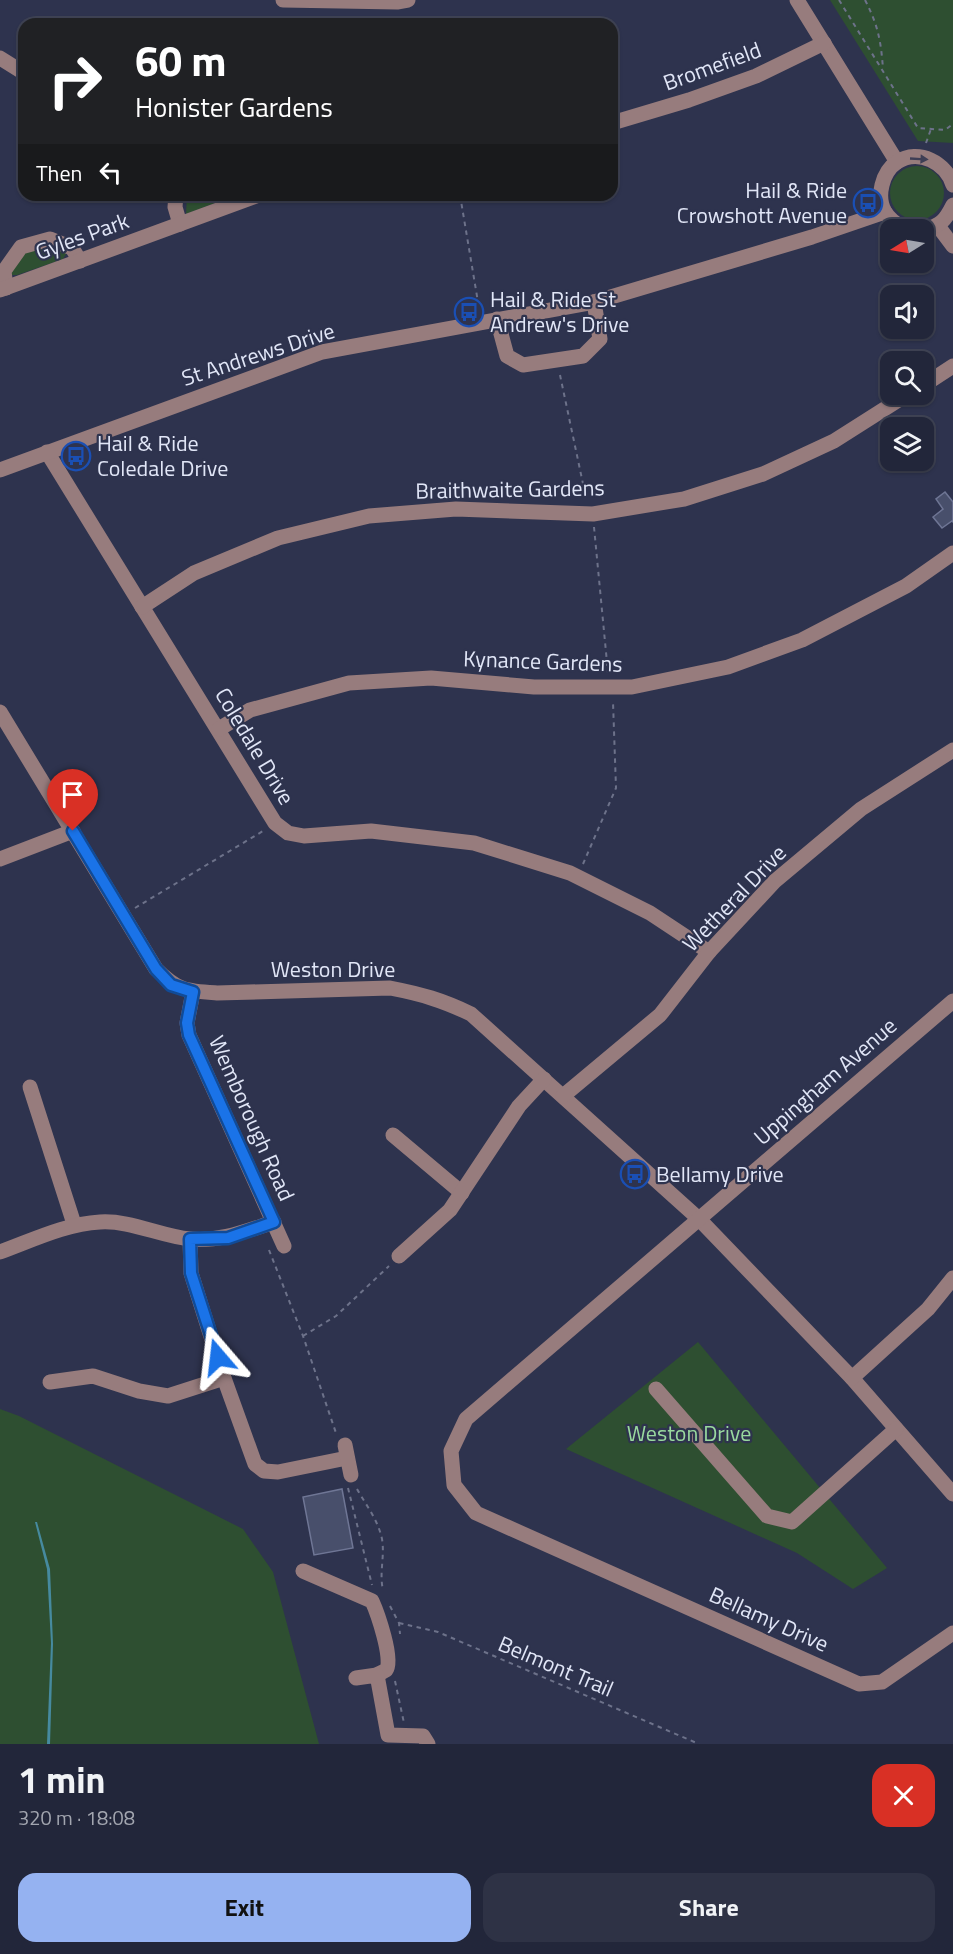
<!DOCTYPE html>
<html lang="en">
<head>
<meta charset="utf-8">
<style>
	:root { --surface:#22263a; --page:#2e3245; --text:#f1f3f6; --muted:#a2a5af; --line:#3f4354; --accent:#95b2f1 }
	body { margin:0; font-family:"Titillium Web",sans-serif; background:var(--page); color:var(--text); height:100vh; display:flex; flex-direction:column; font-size:22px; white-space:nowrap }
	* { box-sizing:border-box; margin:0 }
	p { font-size:20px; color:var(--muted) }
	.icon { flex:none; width:33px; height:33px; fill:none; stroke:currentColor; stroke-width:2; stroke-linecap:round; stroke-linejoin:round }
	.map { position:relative; height:1744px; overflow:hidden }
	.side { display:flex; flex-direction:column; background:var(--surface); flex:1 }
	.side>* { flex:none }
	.top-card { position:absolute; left:18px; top:18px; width:600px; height:183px; border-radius:18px; box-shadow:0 2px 4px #0004,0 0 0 2px var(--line); background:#202124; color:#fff; overflow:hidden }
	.needle { width:39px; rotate:259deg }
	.tools { position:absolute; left:880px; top:219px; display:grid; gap:12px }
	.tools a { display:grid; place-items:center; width:54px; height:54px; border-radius:12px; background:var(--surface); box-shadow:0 2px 4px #0004,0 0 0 2px var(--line); font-size:30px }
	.pin { position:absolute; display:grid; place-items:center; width:51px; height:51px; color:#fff; margin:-62px -26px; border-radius:50% 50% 50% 0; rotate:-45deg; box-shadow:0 0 6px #0007 }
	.pin .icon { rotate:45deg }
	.me { position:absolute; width:66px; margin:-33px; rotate:343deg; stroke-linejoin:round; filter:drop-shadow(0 0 4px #0008) }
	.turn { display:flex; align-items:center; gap:21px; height:126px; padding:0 18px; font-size:27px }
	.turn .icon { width:78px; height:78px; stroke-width:2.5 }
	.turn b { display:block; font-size:42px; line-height:51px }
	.then { display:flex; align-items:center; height:57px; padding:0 18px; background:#0003; gap:12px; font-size:22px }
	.round { display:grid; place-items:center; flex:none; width:63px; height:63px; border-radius:18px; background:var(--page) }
	.summary { display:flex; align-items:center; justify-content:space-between; height:102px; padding:0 18px }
	h1 { font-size:36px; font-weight:700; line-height:45px }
	.button { display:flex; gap:12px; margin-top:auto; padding:12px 18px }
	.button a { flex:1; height:69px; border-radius:18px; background:var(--accent); color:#111; font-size:24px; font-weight:700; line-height:69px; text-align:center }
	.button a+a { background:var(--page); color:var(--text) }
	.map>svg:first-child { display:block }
	.green { fill:#2e4f31 }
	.water { fill:#468a9f }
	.building { fill:#484f6b; stroke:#6f7695; stroke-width:1.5 }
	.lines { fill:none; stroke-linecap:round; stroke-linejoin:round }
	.path { stroke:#6d728a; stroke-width:2; stroke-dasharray:4.5 4.5; stroke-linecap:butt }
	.minor { stroke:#977c7d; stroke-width:15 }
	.oneway { fill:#3e3e55 }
	.route-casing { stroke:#114b97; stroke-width:15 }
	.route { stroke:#1a73e8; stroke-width:10 }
	.labels { text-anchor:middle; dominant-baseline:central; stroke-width:4.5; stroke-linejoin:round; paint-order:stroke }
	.street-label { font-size:22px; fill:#e1e6f7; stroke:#2e334e }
	.poi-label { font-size:22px; fill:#e1e6f7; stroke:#2e334e; text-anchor:start }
	.park-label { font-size:22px; fill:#99d99e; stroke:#2e334e }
</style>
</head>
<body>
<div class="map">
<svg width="953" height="1744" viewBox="0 0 953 1744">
	<rect width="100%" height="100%" fill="#2e334e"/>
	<!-- green -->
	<g class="green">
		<path d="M830 0H953V143L918 141Z"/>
		<circle cx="917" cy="193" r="27"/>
		<path d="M187 195H236L186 214Z"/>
		<path d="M43 245 65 250 66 254 63 259 17 275H11C14 253 24 252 43 245Z"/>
		<path d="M698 1342 887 1568 853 1589 797 1553 566 1449Z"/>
		<path d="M0 1409 19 1416 243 1529 273 1572 319 1744H0Z"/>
	</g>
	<!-- water -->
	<path class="water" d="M35 1522H37L50 1569 53 1644 50 1744H47L51 1643 47 1569Z"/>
	<!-- building -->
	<g class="building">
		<path d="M945 492 953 502V522L952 521 942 528 933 517 943 509 936 499Z"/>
		<path d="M342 1489 353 1548 314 1555 303 1497Z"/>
	</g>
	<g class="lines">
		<!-- path -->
		<g class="path">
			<path d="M839 0 918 128 945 130 953 124"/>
			<path d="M865 0C878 25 881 41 883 69"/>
			<path d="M926 143 931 129"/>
			<path d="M460 195 479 308"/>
			<path d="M560 375 586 498"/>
			<path d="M594 527 608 673"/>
			<path d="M583 864 616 788 613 702"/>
			<path d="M135 908 263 831"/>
			<path d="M269 1250 303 1336 336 1433"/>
			<path d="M303 1336 336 1316 389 1266"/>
			<path d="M348 1488 372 1585"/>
			<path d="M357 1489C366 1505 378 1520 382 1539 385 1556 379 1573 383 1590"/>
			<path d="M390 1606 399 1623 400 1634"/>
			<path d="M399 1623 438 1632 699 1744"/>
			<path d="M395 1681 404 1723"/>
		</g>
		<!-- minor -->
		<g class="minor">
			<path d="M283 0 397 2 408 0"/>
			<path d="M797 0 897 162"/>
			<path d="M0 58 24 73"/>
			<path d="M612 123 689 100 756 76 824 43"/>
			<path d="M176 195 175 207 180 224"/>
			<path d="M938 226 953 246"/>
			<path d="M906 230C898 225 890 221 885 212 876 197 882 172 897 162 919 148 946 163 953 185"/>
			<path d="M924 230C941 225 945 221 953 205"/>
			<path d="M6 288 4 271 21 247 50 239 72 248 80 261"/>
			<path d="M0 290 259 195"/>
			<path d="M497 319 507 356 523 365 583 356 600 339 594 302"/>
			<path d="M924 385 953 366"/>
			<path d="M47 452 275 823 288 833 304 836 371 831 474 843 570 873 650 913 709 952"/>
			<path d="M0 470 322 352 594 302 812 237 885 212"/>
			<path d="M142 607 194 573 278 538 369 516 456 509 593 514 684 499 763 474 834 441 908 394"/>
			<path d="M0 712 156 969C178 991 186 991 217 993L390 988C421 994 442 1000 471 1014L699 1219 852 1378 953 1494"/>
			<path d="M219 729 250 710 349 683 431 678 534 687H632L728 667 802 640 906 586 953 553"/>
			<path d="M0 859 73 831"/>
			<path d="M193 992 187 1023 189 1035 284 1246"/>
			<path d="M953 1001 466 1419 451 1451 454 1485 476 1513 859 1684 882 1682 953 1633"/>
			<path d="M30 1087 74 1224"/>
			<path d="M563 1096 660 1015 709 952 775 881 861 809 953 750"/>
			<path d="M393 1135 462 1193"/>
			<path d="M190 1239 191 1273 224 1378 255 1464 264 1471 278 1472 347 1458"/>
			<path d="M0 1252C33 1240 65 1224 100 1222 130 1220 160 1236 190 1239 220 1242 246 1231 274 1222"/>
			<path d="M399 1256 450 1210 519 1106 544 1079"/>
			<path d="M852 1378 928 1309 953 1278"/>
			<path d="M50 1382 93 1376 139 1391 168 1396 224 1378"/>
			<path d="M656 1389 767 1516 792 1522 896 1429"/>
			<path d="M345 1445 351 1475"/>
			<path d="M303 1571 372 1601C377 1612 394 1660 386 1670 383 1672 380 1673 377 1675"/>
			<path d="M356 1678 377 1675 388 1735 423 1736 428 1744"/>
		</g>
	</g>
	<!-- one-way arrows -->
	<defs><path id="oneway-solid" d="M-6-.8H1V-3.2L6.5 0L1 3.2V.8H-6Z" transform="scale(1.5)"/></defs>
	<use class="oneway" href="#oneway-solid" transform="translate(919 159) rotate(3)"/>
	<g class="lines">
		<!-- route casing -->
		<g class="route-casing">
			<path id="route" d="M73 831 156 969 171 985 193 992 187 1023 189 1035 274 1222 228 1238 190 1239 191 1273 218 1357"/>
		</g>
		<!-- route -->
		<use href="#route" class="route"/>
	</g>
	<!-- icons -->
	<defs>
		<g id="bus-ring" transform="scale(1.5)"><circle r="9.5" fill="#2e334e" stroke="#1a4fb4" stroke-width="1.5"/><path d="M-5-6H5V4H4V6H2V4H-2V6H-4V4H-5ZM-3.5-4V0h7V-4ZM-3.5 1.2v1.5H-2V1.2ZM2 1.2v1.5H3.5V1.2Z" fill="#1a4fb4"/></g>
	</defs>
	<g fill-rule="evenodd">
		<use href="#bus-ring" x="868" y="203"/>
		<use href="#bus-ring" x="469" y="312"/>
		<use href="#bus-ring" x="76" y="456"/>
		<use href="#bus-ring" x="635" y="1174"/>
	</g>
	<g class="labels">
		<!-- street labels -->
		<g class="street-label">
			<text transform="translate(712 66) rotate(-20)">Bromefield</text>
			<text transform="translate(82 236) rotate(-20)">Gyles Park</text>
			<text transform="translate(258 354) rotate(-18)">St Andrews Drive</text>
			<text transform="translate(510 489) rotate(-1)">Braithwaite Gardens</text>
			<text transform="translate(543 661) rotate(2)">Kynance Gardens</text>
			<text transform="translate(255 746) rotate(59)">Coledale Drive</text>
			<text transform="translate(734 898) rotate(-46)">Wetheral Drive</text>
			<text x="333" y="969">Weston Drive</text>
			<text transform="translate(825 1081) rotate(-41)">Uppingham Avenue</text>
			<text transform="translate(252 1118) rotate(66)">Wemborough Road</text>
			<text transform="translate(769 1619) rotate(24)">Bellamy Drive</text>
			<text transform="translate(556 1666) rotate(23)">Belmont Trail</text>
		</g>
		<!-- poi labels -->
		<g class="poi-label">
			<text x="847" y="190" text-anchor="end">Hail &amp; Ride<tspan x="847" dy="25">Crowshott Avenue</tspan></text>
			<text x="490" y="299">Hail &amp; Ride St<tspan x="490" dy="25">Andrew's Drive</tspan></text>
			<text x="97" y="443">Hail &amp; Ride<tspan x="97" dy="25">Coledale Drive</tspan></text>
			<text x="656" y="1174">Bellamy Drive</text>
		</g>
		<!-- park labels -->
		<g class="park-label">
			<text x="689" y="1433">Weston Drive</text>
		</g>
	</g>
</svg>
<div class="tools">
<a><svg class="needle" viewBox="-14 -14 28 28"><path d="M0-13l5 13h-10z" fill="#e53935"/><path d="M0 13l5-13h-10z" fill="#a2a5af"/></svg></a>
<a><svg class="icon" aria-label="sound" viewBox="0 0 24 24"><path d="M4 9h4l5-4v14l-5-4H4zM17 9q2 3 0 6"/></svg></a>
<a><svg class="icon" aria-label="search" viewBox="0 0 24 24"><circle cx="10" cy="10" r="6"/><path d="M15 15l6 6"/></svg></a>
<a><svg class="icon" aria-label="layers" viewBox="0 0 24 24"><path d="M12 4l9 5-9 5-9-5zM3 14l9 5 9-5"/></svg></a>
</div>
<div class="pin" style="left:73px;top:831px;background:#d93025"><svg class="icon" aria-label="arrive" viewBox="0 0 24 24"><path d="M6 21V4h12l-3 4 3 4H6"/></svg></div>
<svg class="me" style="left:218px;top:1357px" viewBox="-20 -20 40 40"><path d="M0-17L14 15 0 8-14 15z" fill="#1a73e8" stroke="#fff" stroke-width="4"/></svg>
<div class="top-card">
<div class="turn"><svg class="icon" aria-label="right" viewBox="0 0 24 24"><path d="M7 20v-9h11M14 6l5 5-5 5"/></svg><div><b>60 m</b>Honister Gardens</div></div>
<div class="then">Then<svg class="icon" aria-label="left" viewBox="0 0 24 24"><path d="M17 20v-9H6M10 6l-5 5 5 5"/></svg></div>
</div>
</div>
<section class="side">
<div class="summary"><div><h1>1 min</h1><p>320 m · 18:08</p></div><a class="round" style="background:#d93025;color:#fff"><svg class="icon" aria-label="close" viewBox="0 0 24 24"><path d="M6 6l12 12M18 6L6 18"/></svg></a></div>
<div class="button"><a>Exit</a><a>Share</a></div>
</section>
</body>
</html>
